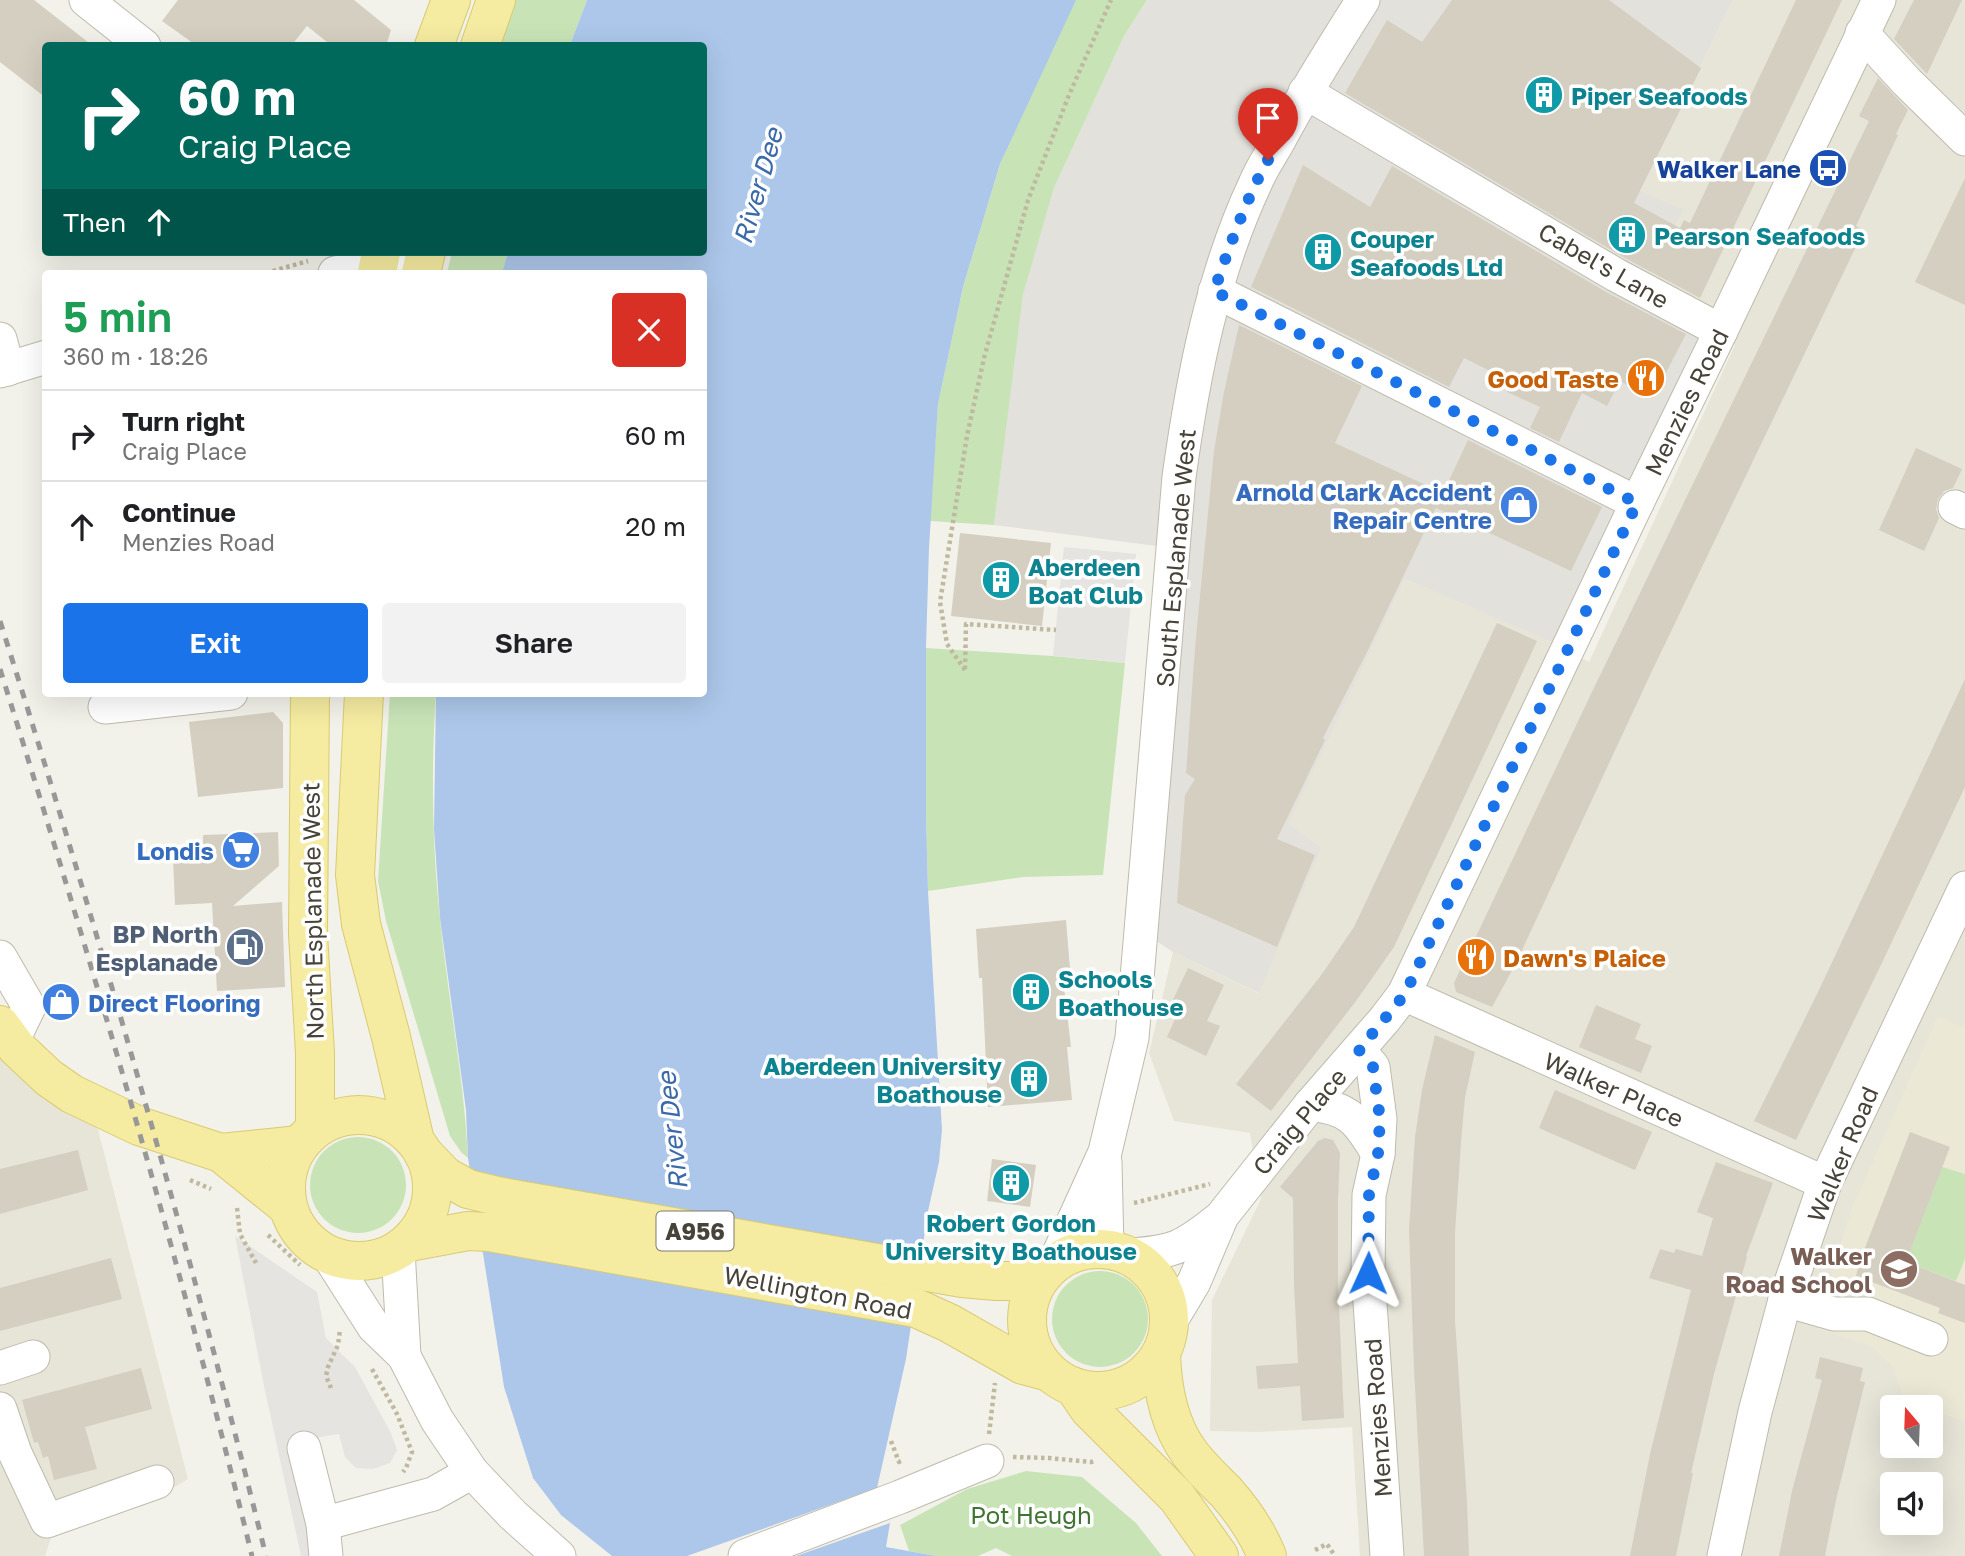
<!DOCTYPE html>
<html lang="en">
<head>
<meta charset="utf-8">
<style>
	:root { --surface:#fff; --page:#f2f2f2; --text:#202124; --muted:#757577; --line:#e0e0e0; --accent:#1a73e8 }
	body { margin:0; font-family:"Golos Text",sans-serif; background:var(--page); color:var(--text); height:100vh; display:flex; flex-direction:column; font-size:26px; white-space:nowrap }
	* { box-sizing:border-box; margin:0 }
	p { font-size:23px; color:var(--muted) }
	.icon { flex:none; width:38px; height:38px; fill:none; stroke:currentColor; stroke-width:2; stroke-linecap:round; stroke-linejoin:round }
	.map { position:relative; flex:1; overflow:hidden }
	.panel { position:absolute; left:42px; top:270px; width:665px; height:427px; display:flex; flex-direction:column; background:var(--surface); border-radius:7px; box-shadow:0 7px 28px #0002 }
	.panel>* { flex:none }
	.banner { position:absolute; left:42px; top:42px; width:665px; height:214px; border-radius:7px; box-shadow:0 7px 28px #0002; background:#00695c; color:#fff; overflow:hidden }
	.needle { width:46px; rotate:341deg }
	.tools { position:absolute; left:1880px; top:1395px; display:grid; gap:14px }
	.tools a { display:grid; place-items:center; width:63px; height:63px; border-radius:7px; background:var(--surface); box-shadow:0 7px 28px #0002; font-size:35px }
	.pin { position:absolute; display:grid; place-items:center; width:60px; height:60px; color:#fff; margin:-72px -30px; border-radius:50% 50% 50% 0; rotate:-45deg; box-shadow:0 0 7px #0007 }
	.pin .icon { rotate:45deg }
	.me { position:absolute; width:77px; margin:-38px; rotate:1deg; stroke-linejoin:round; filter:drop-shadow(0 0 5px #0008) }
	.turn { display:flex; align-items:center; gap:24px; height:147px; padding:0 21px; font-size:32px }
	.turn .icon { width:91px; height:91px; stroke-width:2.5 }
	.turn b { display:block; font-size:49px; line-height:60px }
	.then { display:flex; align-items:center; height:66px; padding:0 21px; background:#0003; gap:14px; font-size:26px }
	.round { display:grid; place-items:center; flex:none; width:74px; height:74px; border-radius:7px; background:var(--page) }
	.head { display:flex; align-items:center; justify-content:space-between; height:119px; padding:0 21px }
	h1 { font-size:42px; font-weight:600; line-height:52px; color:#1e9e55 }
	.cta { display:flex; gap:14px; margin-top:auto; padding:14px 21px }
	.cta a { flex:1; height:80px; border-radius:7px; background:var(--accent); color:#fff; font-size:28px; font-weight:600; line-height:80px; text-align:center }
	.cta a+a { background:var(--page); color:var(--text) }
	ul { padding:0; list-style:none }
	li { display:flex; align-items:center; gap:21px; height:91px; padding:0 21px; border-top:2px solid var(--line) }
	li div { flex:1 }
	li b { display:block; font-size:26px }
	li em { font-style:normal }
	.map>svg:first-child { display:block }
	.residential { fill:#e7e5d8; fill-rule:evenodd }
	.industrial { fill:#e3e1db }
	.education { fill:#ebe8d5 }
	.green { fill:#c8e4b7 }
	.parking { fill:#e5e4e1 }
	.water { fill:#acc7ea }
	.pier { fill:#f3f2ea }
	.building { fill:#d4cfc0 }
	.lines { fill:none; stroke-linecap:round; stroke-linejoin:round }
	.minor-casing { stroke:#bebbad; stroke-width:35 }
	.major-casing { stroke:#d9cb72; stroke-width:40 }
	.path { stroke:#bfb9a0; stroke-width:4.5; stroke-dasharray:3.5 3.5; stroke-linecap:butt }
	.minor { stroke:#fff; stroke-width:33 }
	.major { stroke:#f5eba1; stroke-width:38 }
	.rail { stroke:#989898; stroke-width:5; stroke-dasharray:9 9; stroke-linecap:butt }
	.route { stroke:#1a73e8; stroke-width:12; stroke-dasharray:0 21.6 }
	.labels { text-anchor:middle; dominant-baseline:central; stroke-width:7; stroke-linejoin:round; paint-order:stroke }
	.shield { fill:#fff; stroke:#7e7b74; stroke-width:2 }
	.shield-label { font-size:23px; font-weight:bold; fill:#474339 }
	.culture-label { font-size:24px; font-weight:bold; fill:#0d838f; stroke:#fff; text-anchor:start }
	.transit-label { font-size:24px; font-weight:bold; fill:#164399; stroke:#fff; text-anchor:end }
	.street-label { font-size:24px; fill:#474339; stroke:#fff }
	.food-label { font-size:24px; font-weight:bold; fill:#c56008; stroke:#fff; text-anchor:end }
	.shop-label { font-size:24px; font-weight:bold; fill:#366cbe; stroke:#fff; text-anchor:end }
	.service-label { font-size:24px; font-weight:bold; fill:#4e5e75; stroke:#fff; text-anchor:end }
	.education-label { font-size:24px; font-weight:bold; fill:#785e54; stroke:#fff; text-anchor:end }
	.park-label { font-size:24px; fill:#3f7431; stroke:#fff }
	.water-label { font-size:26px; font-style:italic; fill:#3b69a9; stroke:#fff }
</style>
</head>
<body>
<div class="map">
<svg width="1965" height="1556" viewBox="0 0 1965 1556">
	<rect width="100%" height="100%" fill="#f3f2ea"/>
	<!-- residential -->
	<g class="residential">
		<path d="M1733 0H1965V1556H1360L1352 1427 1260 1432 1210 1431 1212 1300 1261 1199 1250 1133 1174 1121 1149 1053 1173 952 1258 993 1287 825 1405 579 1557 644 1589 662 1735 345 1645 283 1640 192ZM1892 1407H1930V1446H1892ZM1892 1484H1930V1522H1892Z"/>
		<path d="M0 1025 72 1094 98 1130 188 1479 157 1497 53 1531 45 1556H0Z"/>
	</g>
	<!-- industrial -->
	<path class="industrial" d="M1147 0H1733L1640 191 1683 210 1638 295 1717 339 1556 644 1405 579 1288 824 1321 848 1259 993 1173 952 1141 931 1172 548 994 525 1022 294 1054 188 1124 36Z"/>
	<!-- education -->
	<path class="education" d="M1938 1016 1965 1028V1421L1930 1410V1407H1919L1906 1403 1892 1366 1871 1346 1815 1328 1851 1210Z"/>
	<!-- green -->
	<g class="green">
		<path d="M512 0H587L570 45 499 46Z"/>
		<path d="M1075 0H1147L1124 36 1054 188 1023 294 994 525 930 521 938 404 963 287 1000 164Z"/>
		<path d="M452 252H508L502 273H447Z"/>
		<path d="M926 648 1053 656 1125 663 1103 875 1023 877 928 891 926 814Z"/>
		<path d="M390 693H436C431 767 432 844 440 918 448 999 464 1078 468 1158L461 1152 450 1136 386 921 378 881Z"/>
		<circle cx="358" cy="1185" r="48"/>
		<path d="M1942 1167 1965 1174V1259L1956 1281 1906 1262Z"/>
		<circle cx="1100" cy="1319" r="48"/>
		<path d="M1026 1471 1082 1477 1136 1523 1162 1556H1012L996 1548 978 1556H936L909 1551 900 1525 967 1489Z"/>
	</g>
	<!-- parking -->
	<g class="parking">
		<path d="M1064 547 1136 554 1125 663 1053 656Z"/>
		<path d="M235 1236 317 1292 326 1338 355 1367 391 1433 397 1450 390 1463 373 1469 356 1468 345 1457 339 1434 314 1438 318 1556H301L264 1386Z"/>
	</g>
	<!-- water -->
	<path class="water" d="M587 0H1076L1000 164 963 287 938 404 929 548 926 648V814L928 891 942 1130 939 1162 928 1211 906 1359 877 1488 890 1523 886 1547 936 1556H612L561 1515 533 1478 504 1387 468 1158 466 1110 440 918 434 829 436 693H704V273H502L508 252H704V46L570 45Z"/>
	<!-- pier -->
	<path class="pier" d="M877 1488 890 1523 796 1556H687Z"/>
	<!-- building -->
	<g class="building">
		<path d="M0 0H34L93 46H46V98L0 62Z"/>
		<path d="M178 0H354L391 30 386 46H332L307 26 291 46H197L162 21Z"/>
		<path d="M1452 0H1609L1701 68 1634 203 1680 228 1684 220 1690 223 1796 0H1842L1700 298 1625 258 1345 93 1387 20 1422 42Z"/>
		<path d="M1914 0H1962L1927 74 1894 39Z"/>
		<path d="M1878 78 1908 110 1896 134 1898 135 1856 226 1864 230 1652 671 1515 965 1492 1007 1456 992 1454 983 1591 694 1869 121 1859 116Z"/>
		<path d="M1303 165 1370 207 1392 166 1606 292 1686 334 1653 398 1620 381 1607 406 1582 393 1559 442 1530 428 1540 407 1507 392 1512 382 1464 358 1449 387 1251 287Z"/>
		<path d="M1965 178V305L1915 282Z"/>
		<path d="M1239 325 1362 386 1335 443 1443 493 1367 652 1323 738 1325 740 1277 839 1315 855 1277 947 1177 903 1185 795 1195 779 1186 773 1195 648 1214 451 1224 392Z"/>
		<path d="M1468 440 1602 507 1571 571 1436 508Z"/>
		<path d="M1916 448 1962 469 1953 488 1944 491 1938 499 1936 509 1939 518 1924 551 1879 530Z"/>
		<path d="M960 533 1051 543 1042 626 951 616Z"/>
		<path d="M1497 623 1537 641 1513 693 1394 947 1356 1001 1271 1111 1236 1084 1322 974 1354 927Z"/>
		<path d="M1965 679V787L1879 969 1796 1140 1754 1121 1819 990Z"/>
		<path d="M273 712 283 723V788L198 797 189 722Z"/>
		<path d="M278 832 279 866 233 906 282 902 285 987 217 991 212 903 175 905 173 858 203 857V835Z"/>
		<path d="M1066 920 1070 969 1062 970 1071 1047H1067L1072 1100 988 1107 982 978H979L976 929Z"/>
		<path d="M1188 968 1224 985 1207 1021 1220 1026 1206 1056 1167 1037 1180 1008 1171 1004Z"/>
		<path d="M1596 1005 1641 1024 1635 1039 1652 1046 1641 1073 1579 1047Z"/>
		<path d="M1435 1035 1475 1052 1465 1097 1461 1142 1455 1233V1320L1467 1502 1469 1556H1424L1414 1368 1409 1230 1415 1137 1422 1090Z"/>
		<path d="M1555 1090 1652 1132 1635 1170 1539 1128Z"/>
		<path d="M1910 1132 1950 1147 1906 1262 1965 1285V1323L1938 1313 1940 1308 1856 1276 1859 1263Z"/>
		<path d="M1325 1138 1333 1140 1340 1153 1338 1198V1284L1344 1418 1302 1421 1300 1386 1258 1389 1256 1366 1298 1363 1294 1285 1293 1198 1280 1187 1318 1141Z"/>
		<path d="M78 1150 88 1190 0 1214V1169Z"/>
		<path d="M992 1159 1036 1165 1030 1207 987 1201Z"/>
		<path d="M1716 1162 1773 1183 1746 1256 1747 1257 1714 1374 1691 1473H1693L1676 1556H1630L1650 1454 1691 1290 1649 1278 1660 1249 1674 1253 1676 1249 1702 1256 1713 1218 1697 1212Z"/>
		<path d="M111 1258 122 1299 0 1331V1288Z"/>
		<path d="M1820 1357 1863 1368 1860 1381 1865 1382 1836 1500 1825 1556H1779L1792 1491 1822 1380 1815 1378Z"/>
		<path d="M141 1368 152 1409 85 1427 97 1469 54 1480 48 1456 43 1458 38 1442 34 1443 22 1400Z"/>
	</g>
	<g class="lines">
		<!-- minor casing -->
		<g class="minor-casing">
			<g id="minor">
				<path d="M86 0 144 46"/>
				<path d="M1862 33 1907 82 1965 139"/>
				<path d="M1305 92 1616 275 1721 331"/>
				<path d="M335 273 378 265 424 259"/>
				<path d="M1215 291 1637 503"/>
				<path d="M0 339 8 369"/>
				<path d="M0 371 46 357"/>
				<path d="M1955 507 1965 512"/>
				<path d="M105 707 231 693"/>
				<path d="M0 957 29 1007 12 1042"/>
				<path d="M1404 994 1825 1183"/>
				<path d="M1359 1050 1373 1067 1380 1119 1378 1154 1369 1195 1368 1273 1387 1556"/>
				<path d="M1310 1105C1349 1106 1360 1123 1378 1154"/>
				<path d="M1105 1162 1107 1248"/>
				<path d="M398 1250 404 1356"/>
				<path d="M328 1255 374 1327 404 1356 437 1420 472 1472 513 1515 559 1556"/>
				<path d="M1130 1255C1175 1252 1184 1247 1219 1219"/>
				<path d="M1055 1262 1105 1152 1132 1038 1179 477C1193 377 1212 276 1255 184 1261 169 1270 156 1278 142 1304 93 1333 47 1363 0"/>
				<path d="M1785 1300 1834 1314H1868L1931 1339"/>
				<path d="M1169 1324 1194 1282 1222 1216 1310 1105 1385 1019 1404 994 1637 503 1717 339 1879 0"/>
				<path d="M0 1368 33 1357"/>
				<path d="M0 1409 15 1453 47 1521 157 1482"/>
				<path d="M304 1448 323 1524 326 1556"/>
				<path d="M323 1524 433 1494 472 1472"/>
				<path d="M745 1556 900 1497 987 1461"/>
				<path d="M1724 1556 1755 1412 1785 1300 1825 1183 1965 888"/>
			</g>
		</g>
		<!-- major casing -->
		<g class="major-casing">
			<g id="major">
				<path d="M434 46 451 0"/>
				<path d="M480 46 496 0"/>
				<path d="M377 273 381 252"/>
				<path d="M421 273 426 252"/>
				<path d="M310 693 308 934 315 1053V1129"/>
				<path d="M364 693 355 875 361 924 391 1037 415 1141"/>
				<path d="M0 1025 17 1048 49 1078 72 1094 139 1126 221 1153 288 1207"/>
				<circle cx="359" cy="1188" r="73"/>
				<path d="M221 1153 299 1145"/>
				<path d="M423 1153 445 1176 468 1189 497 1196 962 1278 996 1281H1014L1042 1274"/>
				<path d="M409 1242 468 1231 489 1232 916 1308 949 1323 1023 1365 1049 1372"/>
				<circle cx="1098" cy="1320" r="71"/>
				<path d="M1161 1353C1162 1388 1168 1423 1189 1452 1199 1466 1213 1479 1226 1492 1242 1510 1258 1534 1267 1556"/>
				<path d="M1074 1387 1089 1409 1177 1497 1219 1556"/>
			</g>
		</g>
		<!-- path -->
		<g class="path">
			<path d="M266 273 308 261"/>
			<path d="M965 669 966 624 1056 630"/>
			<path d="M965 670 947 644 940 602 967 436 984 358 1028 200 1069 95 1111 0"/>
			<path d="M190 1180 211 1189"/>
			<path d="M1134 1203 1210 1184"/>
			<path d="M237 1208 240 1234 256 1263"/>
			<path d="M268 1235 300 1265"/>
			<path d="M372 1369 397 1414 412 1452 406 1468 403 1472"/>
			<path d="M331 1388 326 1376 328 1367 338 1345 340 1330"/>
			<path d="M989 1434 995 1383"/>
			<path d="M891 1441 899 1462 903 1460"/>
			<path d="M1013 1457 1048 1458 1091 1462 1095 1461"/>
			<path d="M1315 1550 1327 1544 1335 1556"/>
		</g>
		<!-- minor -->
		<use href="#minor" class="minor"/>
		<!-- major -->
		<use href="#major" class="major"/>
		<!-- rail -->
		<g class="rail">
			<path d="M0 621C98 930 188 1241 266 1556"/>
			<path d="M0 669C92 963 179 1257 252 1556"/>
		</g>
	</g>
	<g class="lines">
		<!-- route -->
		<path class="route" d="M1268 160C1245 201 1230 246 1214 291L1637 503 1405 994 1359 1050 1373 1067 1380 1119 1378 1154 1369 1195 1368 1273"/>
	</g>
	<!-- icons -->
	<defs>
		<g id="building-disc" transform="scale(2.0125)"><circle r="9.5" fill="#0f9aa8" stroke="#fff"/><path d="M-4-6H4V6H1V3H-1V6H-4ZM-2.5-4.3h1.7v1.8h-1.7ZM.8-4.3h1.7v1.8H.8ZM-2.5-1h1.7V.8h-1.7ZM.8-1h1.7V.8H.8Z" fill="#fff"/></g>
		<g id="bus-disc" transform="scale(2.0125)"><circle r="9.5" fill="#1a4fb4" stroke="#fff"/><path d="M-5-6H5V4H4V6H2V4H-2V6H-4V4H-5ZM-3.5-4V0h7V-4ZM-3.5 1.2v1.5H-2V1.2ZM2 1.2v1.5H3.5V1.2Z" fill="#fff"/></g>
		<g id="restaurant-disc" transform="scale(2.0125)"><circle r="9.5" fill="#e8710a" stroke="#fff"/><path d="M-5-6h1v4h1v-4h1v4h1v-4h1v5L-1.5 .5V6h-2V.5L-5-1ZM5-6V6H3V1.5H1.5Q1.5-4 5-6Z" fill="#fff"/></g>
		<g id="shop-disc" transform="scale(2.0125)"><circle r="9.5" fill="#3f7fe0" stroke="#fff"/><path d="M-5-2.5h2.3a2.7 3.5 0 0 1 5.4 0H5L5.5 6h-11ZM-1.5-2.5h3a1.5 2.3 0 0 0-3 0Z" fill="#fff"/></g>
		<g id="supermarket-disc" transform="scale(2.0125)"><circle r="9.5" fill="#3f7fe0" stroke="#fff"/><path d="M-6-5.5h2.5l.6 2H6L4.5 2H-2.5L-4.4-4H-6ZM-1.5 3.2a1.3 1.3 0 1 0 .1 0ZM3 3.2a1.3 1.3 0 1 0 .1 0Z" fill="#fff"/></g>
		<g id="fuel-disc" transform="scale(2.0125)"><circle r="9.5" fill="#5c6f8a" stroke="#fff"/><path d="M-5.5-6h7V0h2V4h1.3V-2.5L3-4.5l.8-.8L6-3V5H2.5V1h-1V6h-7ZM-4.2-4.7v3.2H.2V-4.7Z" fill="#fff"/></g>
		<g id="school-disc" transform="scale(2.0125)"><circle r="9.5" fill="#8d6e63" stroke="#fff"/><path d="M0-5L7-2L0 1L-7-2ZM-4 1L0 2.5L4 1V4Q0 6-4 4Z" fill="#fff"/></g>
	</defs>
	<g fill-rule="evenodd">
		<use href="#building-disc" x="1544" y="95"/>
		<use href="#bus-disc" x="1828" y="168"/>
		<use href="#building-disc" x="1627" y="235"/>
		<use href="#building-disc" x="1323" y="252"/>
		<use href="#restaurant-disc" x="1646" y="378"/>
		<use href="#shop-disc" x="1519" y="505"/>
		<use href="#building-disc" x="1001" y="580"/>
		<use href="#supermarket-disc" x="241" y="850"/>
		<use href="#fuel-disc" x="245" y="947"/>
		<use href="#restaurant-disc" x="1476" y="957"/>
		<use href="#building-disc" x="1031" y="992"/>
		<use href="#shop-disc" x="61" y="1002"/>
		<use href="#building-disc" x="1029" y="1079"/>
		<use href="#building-disc" x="1011" y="1183"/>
		<use href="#school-disc" x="1899" y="1269"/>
	</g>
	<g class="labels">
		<!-- shield labels -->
		<rect class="shield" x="656.5" y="1211.5" width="77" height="39" rx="5"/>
		<g class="shield-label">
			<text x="695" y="1231">A956</text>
		</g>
		<!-- culture labels -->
		<g class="culture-label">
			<text x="1571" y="95">Piper Seafoods</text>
			<text x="1654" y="235">Pearson Seafoods</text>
			<text x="1350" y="238">Couper<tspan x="1350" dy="28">Seafoods Ltd</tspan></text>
			<text x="1028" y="566">Aberdeen<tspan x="1028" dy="28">Boat Club</tspan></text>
			<text x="1058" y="978">Schools<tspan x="1058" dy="28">Boathouse</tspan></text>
			<text x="1002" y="1065" text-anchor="end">Aberdeen University<tspan x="1002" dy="28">Boathouse</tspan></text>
			<text x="1011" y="1222" text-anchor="middle">Robert Gordon<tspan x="1011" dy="28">University Boathouse</tspan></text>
		</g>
		<!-- transit labels -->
		<g class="transit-label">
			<text x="1801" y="168">Walker Lane</text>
		</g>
		<!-- street labels -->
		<g class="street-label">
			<text transform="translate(1604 265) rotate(30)">Cabel's Lane</text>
			<text transform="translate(1686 402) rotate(-64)">Menzies Road</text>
			<text transform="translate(1175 558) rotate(-85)">South Esplanade West</text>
			<text transform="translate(312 911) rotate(-91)">North Esplanade West</text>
			<text transform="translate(1614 1089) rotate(24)">Walker Place</text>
			<text transform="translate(1299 1121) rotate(-50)">Craig Place</text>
			<text transform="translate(1842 1154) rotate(-67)">Walker Road</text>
			<text transform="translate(818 1292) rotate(11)">Wellington Road</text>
			<text transform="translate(1377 1418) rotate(-94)">Menzies Road</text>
		</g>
		<!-- food labels -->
		<g class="food-label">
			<text x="1619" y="378">Good Taste</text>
			<text x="1503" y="957" text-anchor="start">Dawn's Plaice</text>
		</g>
		<!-- shop labels -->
		<g class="shop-label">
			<text x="1492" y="491">Arnold Clark Accident<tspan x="1492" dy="28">Repair Centre</tspan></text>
			<text x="214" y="850">Londis</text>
			<text x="88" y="1002" text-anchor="start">Direct Flooring</text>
		</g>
		<!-- service labels -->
		<g class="service-label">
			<text x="218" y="933">BP North<tspan x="218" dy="28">Esplanade</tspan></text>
		</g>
		<!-- education labels -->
		<g class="education-label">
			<text x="1872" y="1255">Walker<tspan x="1872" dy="28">Road School</tspan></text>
		</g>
		<!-- park labels -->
		<g class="park-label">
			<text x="1031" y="1514">Pot Heugh</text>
		</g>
		<!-- water labels -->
		<g class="water-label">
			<text transform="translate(758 186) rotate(-74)">River Dee</text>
			<text transform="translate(672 1131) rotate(-96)">River Dee</text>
		</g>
	</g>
</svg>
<div class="tools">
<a><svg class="needle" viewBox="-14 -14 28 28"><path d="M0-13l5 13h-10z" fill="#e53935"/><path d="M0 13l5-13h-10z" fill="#757577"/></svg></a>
<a><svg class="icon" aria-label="sound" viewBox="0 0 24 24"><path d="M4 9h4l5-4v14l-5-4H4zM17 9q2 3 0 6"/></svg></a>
</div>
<div class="pin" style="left:1268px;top:160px;background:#d93025"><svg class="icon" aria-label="arrive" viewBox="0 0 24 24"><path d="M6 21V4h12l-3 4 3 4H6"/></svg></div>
<svg class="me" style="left:1368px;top:1273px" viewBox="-20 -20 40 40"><path d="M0-17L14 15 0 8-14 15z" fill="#1a73e8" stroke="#fff" stroke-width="4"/></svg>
<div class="banner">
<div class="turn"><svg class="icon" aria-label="right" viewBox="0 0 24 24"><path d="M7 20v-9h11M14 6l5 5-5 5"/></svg><div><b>60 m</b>Craig Place</div></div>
<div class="then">Then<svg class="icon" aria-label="ahead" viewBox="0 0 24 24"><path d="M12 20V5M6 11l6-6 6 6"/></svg></div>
</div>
<section class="panel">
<div class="head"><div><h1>5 min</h1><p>360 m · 18:26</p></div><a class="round" style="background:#d93025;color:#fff"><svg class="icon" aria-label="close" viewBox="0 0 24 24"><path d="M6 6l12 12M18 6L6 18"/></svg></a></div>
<ul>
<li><svg class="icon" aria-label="right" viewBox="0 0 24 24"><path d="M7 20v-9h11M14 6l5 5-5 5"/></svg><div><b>Turn right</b><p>Craig Place</p></div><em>60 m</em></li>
<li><svg class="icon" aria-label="ahead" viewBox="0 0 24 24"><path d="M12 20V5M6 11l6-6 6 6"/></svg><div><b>Continue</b><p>Menzies Road</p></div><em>20 m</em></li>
</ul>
<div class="cta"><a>Exit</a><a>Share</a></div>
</section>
</div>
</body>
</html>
